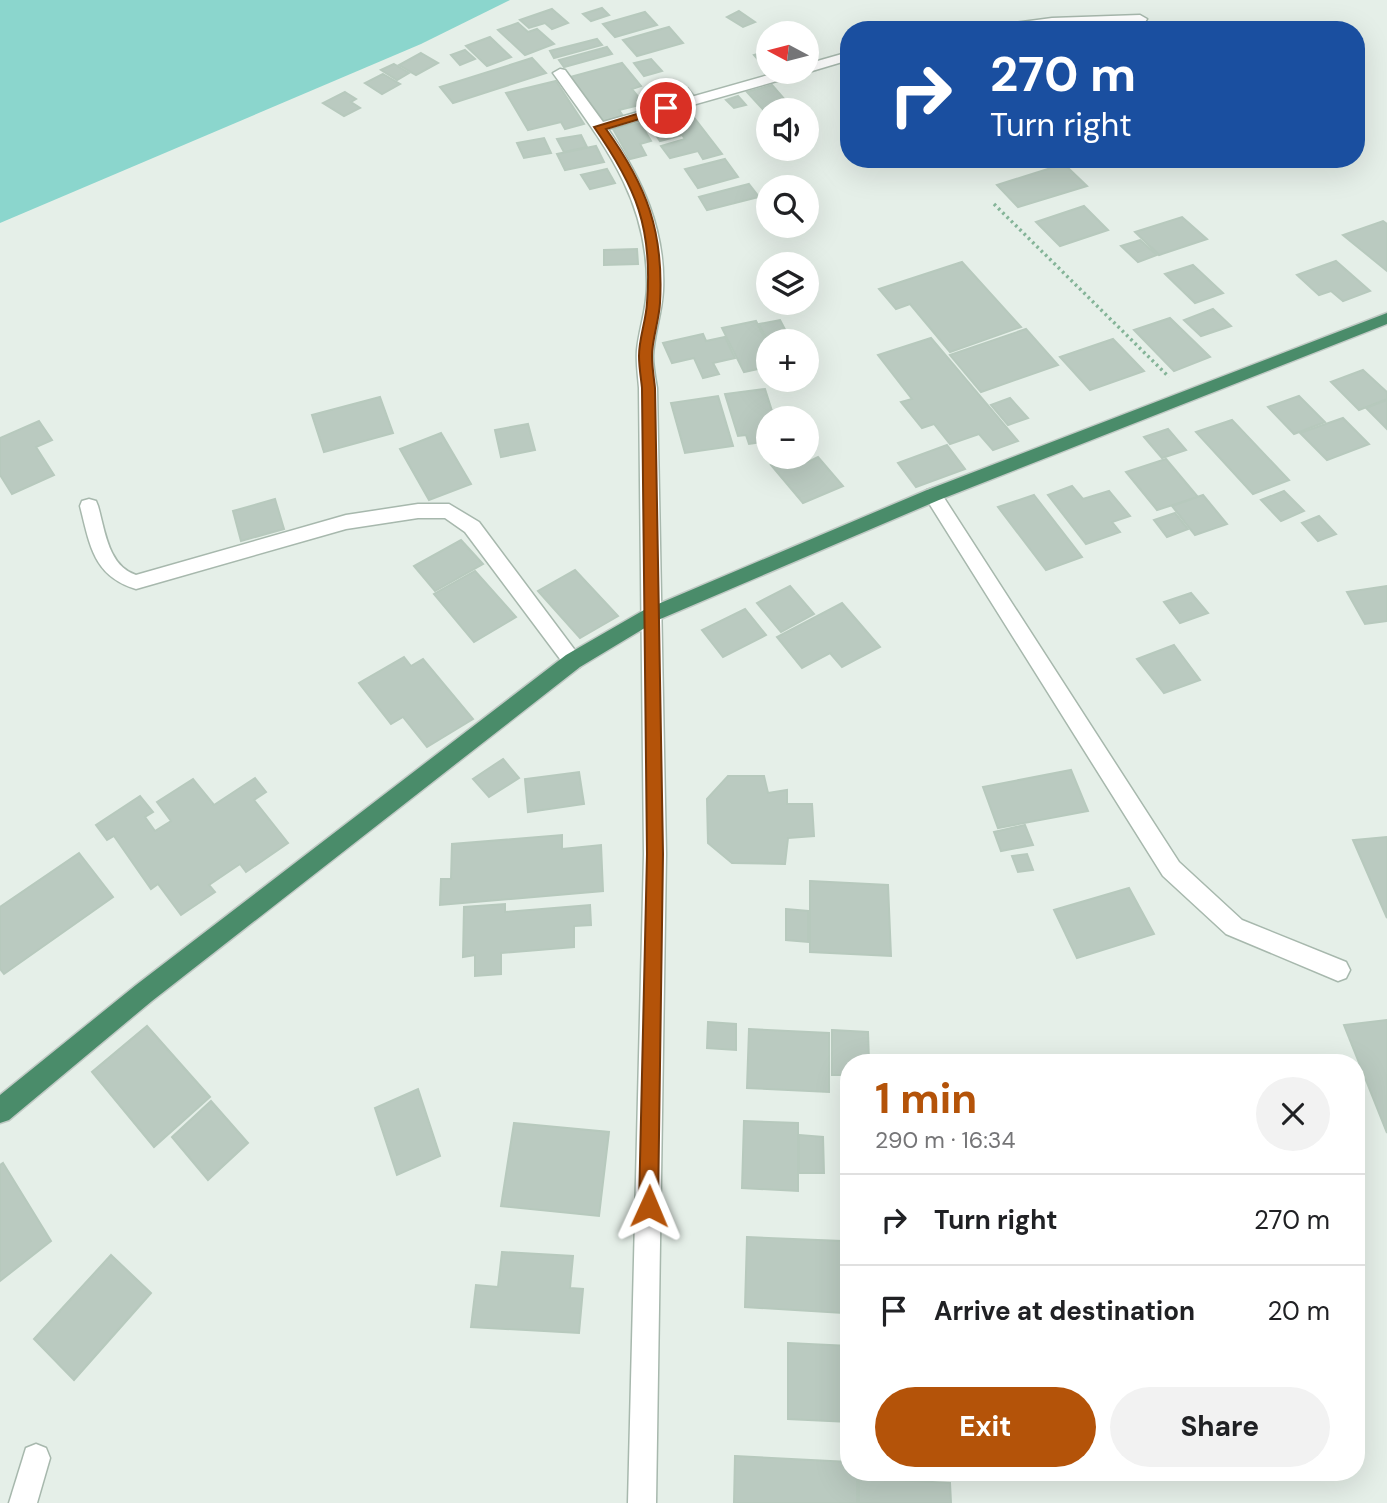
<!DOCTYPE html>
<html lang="en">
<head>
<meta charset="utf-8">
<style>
	:root { --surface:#fff; --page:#f2f2f2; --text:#202124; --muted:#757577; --line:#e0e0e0; --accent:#b45309 }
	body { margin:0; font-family:"DM Sans",sans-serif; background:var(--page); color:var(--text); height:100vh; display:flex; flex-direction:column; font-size:26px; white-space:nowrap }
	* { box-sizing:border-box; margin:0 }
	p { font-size:23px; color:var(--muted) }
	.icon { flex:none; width:38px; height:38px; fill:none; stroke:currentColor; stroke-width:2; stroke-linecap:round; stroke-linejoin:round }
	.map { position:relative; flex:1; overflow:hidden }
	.panel { position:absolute; left:840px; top:1054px; width:525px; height:427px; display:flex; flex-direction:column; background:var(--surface); border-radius:28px; box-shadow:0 7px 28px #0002 }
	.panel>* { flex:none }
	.hud { position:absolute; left:840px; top:21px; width:525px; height:147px; border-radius:28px; box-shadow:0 7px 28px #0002; background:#1a4fa0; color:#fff; overflow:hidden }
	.needle { width:46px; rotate:277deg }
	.tools { position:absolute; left:756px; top:21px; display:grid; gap:14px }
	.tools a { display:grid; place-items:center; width:63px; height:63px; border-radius:50%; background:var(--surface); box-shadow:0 7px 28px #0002; font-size:35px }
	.pin { position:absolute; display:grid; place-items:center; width:60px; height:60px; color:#fff; margin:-30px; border:4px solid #fff; border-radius:50%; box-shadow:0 2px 7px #0007 }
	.me { position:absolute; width:77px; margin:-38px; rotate:1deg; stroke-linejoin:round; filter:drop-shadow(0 0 5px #0008) }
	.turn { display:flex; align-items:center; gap:24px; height:147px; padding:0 35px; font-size:32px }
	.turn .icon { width:91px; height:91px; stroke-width:2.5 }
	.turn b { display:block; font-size:49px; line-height:60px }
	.round { display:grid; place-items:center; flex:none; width:74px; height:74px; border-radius:37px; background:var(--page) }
	.headline { display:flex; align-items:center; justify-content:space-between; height:119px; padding:0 35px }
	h1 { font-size:42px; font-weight:700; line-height:52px; color:var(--accent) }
	.cta { display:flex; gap:14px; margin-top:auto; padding:14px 35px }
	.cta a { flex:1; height:80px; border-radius:42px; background:var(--accent); color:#fff; font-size:28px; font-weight:700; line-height:80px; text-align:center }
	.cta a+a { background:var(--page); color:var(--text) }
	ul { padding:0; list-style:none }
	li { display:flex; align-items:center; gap:21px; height:91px; padding:0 35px; border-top:2px solid var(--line) }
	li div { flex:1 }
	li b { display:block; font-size:26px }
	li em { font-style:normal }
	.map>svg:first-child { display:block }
	.water { fill:#8bd6cd }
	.building { fill:#bacac0; stroke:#b7c9bd; stroke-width:2 }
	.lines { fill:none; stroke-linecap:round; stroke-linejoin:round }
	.minor-casing { stroke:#a7b8ad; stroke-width:3 }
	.trunk-casing { stroke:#c1cac5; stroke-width:3 }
	.path { stroke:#84b498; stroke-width:3.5; stroke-dasharray:2.5 3.5; stroke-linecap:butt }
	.minor { fill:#fff; fill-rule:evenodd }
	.trunk { fill:#4a8c6a; fill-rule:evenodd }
	.route { fill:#b45309; stroke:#753606; stroke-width:2 }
</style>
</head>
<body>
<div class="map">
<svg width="1387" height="1503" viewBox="0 0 1387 1503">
	<rect width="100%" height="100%" fill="#e5efe8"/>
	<!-- water -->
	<path class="water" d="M0 0H510L421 44 0 223Z"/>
	<!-- building -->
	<g class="building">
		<path d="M602 8 609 15 591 21 583 14Z"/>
		<path d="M552 9 568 23 552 29 545 23 529 28 520 20Z"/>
		<path d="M739 11 755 22 743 27 727 17Z"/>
		<path d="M645 12 657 25 615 37 603 24Z"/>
		<path d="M518 23 528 32 537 29 554 44 525 55 498 30Z"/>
		<path d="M669 27 683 43 637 56 623 40Z"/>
		<path d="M490 37 511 57 487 66 466 46Z"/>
		<path d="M597 39 602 45 554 58 550 51Z"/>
		<path d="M607 47 612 54 564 67 559 60Z"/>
		<path d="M465 50 475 59 460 65 451 55Z"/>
		<path d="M768 51V71L754 55Z"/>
		<path d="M421 53 438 63 416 75 399 65Z"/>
		<path d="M532 58 546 73 453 103 440 87Z"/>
		<path d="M651 59 662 71 644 76 634 63Z"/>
		<path d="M622 63 641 86 632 89 644 104 619 110 623 116 604 121 570 77Z"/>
		<path d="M394 64 409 73 397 80 381 70Z"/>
		<path d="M383 74 400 84 382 94 365 83Z"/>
		<path d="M556 81 584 124 565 129 561 122 528 130 506 93Z"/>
		<path d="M772 85 792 108 768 110V115L747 92Z"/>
		<path d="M688 88 695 97 678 102 671 93Z"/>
		<path d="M345 92 356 99 351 102 360 108 344 116 323 103Z"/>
		<path d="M738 96 746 105 734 108 726 100Z"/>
		<path d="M689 111 722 154 703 159 698 151 670 158 661 146 685 139 682 135 660 141 647 122Z"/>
		<path d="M640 123 651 141 640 144 646 155 630 159 613 129Z"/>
		<path d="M581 135 587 147 564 152 557 139Z"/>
		<path d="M544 138 551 153 524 158 517 143Z"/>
		<path d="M596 146 604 162 565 170 557 154Z"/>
		<path d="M725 159 738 177 698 188 685 169Z"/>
		<path d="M1064 164 1087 186 1018 207 997 185Z"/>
		<path d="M607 169 615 183 590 189 581 175Z"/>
		<path d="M749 184 759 197 707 210 699 197Z"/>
		<path d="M1084 206 1108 230 1060 246 1036 222Z"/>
		<path d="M1182 217 1207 239 1159 255 1135 232Z"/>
		<path d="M1383 221 1387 224V271L1343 235Z"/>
		<path d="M1140 240 1157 255 1138 262 1121 246Z"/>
		<path d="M637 249 638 264 604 265V250Z"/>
		<path d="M1336 261 1370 291 1343 301 1331 291 1319 295 1297 275Z"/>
		<path d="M962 262 1021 327 950 352 910 304 896 309 879 289Z"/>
		<path d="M1193 265 1223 293 1195 303 1165 274Z"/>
		<path d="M1213 309 1231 326 1201 336 1184 320Z"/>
		<path d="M1170 318 1210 357 1174 371 1134 330Z"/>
		<path d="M780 320 789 337 768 342 759 324Z"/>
		<path d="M756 321 768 345V367L744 372 722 328Z"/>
		<path d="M1026 329 1058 365 981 392 950 355Z"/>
		<path d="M703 334 706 341 725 337 735 358 713 363 719 374 703 378 694 358 672 363 663 343Z"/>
		<path d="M931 338 1018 441 993 450 979 434 950 444 934 424 922 428 901 402 912 399 878 355Z"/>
		<path d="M1113 339 1144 371 1090 390 1060 357Z"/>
		<path d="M1363 370 1387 392V399L1359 410 1331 382Z"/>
		<path d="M765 389 772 411 786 409 789 418H768V441L749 444 746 435 738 436 725 394Z"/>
		<path d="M718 396 733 446 685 453 671 403Z"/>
		<path d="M1299 396 1325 422 1294 434 1268 407Z"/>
		<path d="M380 397 393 433 324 452 312 415Z"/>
		<path d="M1010 398 1028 418 1008 425 991 405Z"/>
		<path d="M1387 400V429L1366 408Z"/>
		<path d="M1343 418 1369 444 1327 460 1300 433Z"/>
		<path d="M1232 420 1289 480 1253 494 1196 432Z"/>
		<path d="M39 421 52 440 36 447 54 475 12 494 0 475V438Z"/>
		<path d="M528 424 535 450 501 457 495 430Z"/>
		<path d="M1168 429 1186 450 1162 458 1144 437Z"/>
		<path d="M441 433 471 484 429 500 400 449Z"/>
		<path d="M947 445 965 469 916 487 898 463Z"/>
		<path d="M793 457H804L808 462 818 457 843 486 803 503 771 465Z"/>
		<path d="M1166 459 1198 497 1157 510 1126 472Z"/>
		<path d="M1072 486 1083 499 1109 491 1130 516 1112 522 1120 532 1086 544 1048 495Z"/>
		<path d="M1284 491 1304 511 1281 521 1261 500Z"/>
		<path d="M1034 495 1082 557 1046 570 998 507Z"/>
		<path d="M1203 495 1227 524 1195 535 1172 506Z"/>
		<path d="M275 499 284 529 241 541 233 511Z"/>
		<path d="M1175 513 1188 529 1167 537 1154 520Z"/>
		<path d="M1319 516 1336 534 1318 541 1302 523Z"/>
		<path d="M461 540 483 564 435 591 414 566Z"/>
		<path d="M575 570 618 616 580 638 538 591Z"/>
		<path d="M475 571 516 617 474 642 434 594Z"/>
		<path d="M790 586 814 614 781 632 757 603Z"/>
		<path d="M1387 586V621L1365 624 1347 592Z"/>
		<path d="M1191 593 1208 613 1180 623 1164 602Z"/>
		<path d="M842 603 880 647 842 667 830 653 802 668 777 637Z"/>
		<path d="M745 609 766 635 723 657 702 630Z"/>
		<path d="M1174 645 1200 680 1164 693 1137 659Z"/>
		<path d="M404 657 411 666 423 659 473 719 427 747 403 717 391 724 359 683Z"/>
		<path d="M503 759 519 778 489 797 473 779Z"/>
		<path d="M1071 770 1088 811 998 828 983 787Z"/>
		<path d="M579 772 584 804 528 812 525 779Z"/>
		<path d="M728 776H764L768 793 787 790V804H812L814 836 788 838 785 864 732 863 708 843 707 799Z"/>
		<path d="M255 778 266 792 254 800 288 843 246 872 240 864 209 885 215 892 181 915 158 884 151 889 114 836 107 840 96 825 140 796 153 812 145 817 155 831 171 821 157 802 193 779 214 805Z"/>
		<path d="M1025 825 1033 845 1001 851 994 832Z"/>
		<path d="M562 835V849L601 845 603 891 440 905 441 879H451L452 844Z"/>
		<path d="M1387 837V918L1353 840Z"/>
		<path d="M79 853 113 897 4 974 0 969V907Z"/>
		<path d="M1027 854 1033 870 1018 872 1012 856Z"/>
		<path d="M810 881 888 885 891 956 810 952Z"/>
		<path d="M1129 888 1154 934 1077 958 1054 910Z"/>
		<path d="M505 904V912L590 905 591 925 574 926V947L501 953V974L475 976V955L463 957 464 907Z"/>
		<path d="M786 909 808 911V942L786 940Z"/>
		<path d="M1387 1020V1133L1344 1025Z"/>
		<path d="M708 1022 736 1024V1050L707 1048Z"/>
		<path d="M147 1026 210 1097 154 1147 92 1072Z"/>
		<path d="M749 1029 829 1033V1092L747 1088Z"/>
		<path d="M832 1030 868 1032 869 1062H849V1075H832Z"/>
		<path d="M418 1089 440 1156 397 1175 375 1108Z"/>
		<path d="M211 1101 248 1143 208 1180 172 1137Z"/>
		<path d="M744 1121 798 1123V1191L742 1188Z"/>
		<path d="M514 1123 609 1132 599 1216 501 1206Z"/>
		<path d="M799 1135 823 1137 824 1173H799Z"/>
		<path d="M3 1163 51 1241 0 1281V1165Z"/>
		<path d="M747 1237 842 1241 843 1313 745 1307Z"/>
		<path d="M502 1252 573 1256 570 1288 583 1289 579 1333 471 1327 476 1285 498 1287Z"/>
		<path d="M111 1255 151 1293 74 1380 34 1339Z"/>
		<path d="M788 1343 849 1346V1422L788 1419Z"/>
		<path d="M735 1456 849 1462V1472H857V1503H734Z"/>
		<path d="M859 1478 950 1483 951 1503H859Z"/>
	</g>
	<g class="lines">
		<!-- minor casing -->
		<g class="minor-casing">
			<g id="minor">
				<path d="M1140 15 1147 19 1145 22 984 30 991 26 1052 18Z"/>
				<path d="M849 52V60L812 71 805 72 807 64Z"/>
				<path d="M560 69 565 70 603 122 779 72H800L798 75 608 129C642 178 666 230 663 291 662 313 654 334 653 356 653 366 655 377 657 388L666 854 656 1503H628L644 854 639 388C638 375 636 363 637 350 639 329 647 308 647 286 648 197 602 142 553 73Z"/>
				<path d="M933 488 939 490 1179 862 1242 920 1346 962 1350 970 1346 978 1338 981 1226 934 1163 876 927 500 924 495 927 490Z"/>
				<path d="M89 499 96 501 98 506C105 530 108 566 136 575L346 515 418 504H449L479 522 583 661 580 667 573 669 566 667 465 532 445 518H418L346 529 136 589C93 576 90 545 80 506L82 501Z"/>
				<path d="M36 1444 46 1448 50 1458 37 1503H9L26 1448Z"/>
			</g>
		</g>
		<!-- trunk casing -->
		<g class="trunk-casing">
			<path id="trunk" d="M1387 313V324L939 500 658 620 580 667 152 1001 9 1120 0 1123V1095L136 985 566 655 644 610 927 490Z"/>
		</g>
		<!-- path -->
		<path class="path" d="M994 204 1169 377"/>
		<!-- minor -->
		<use href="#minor" class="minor"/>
		<!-- trunk -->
		<use href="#trunk" class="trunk"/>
	</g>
	<!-- route -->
	<path class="route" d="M666 105 671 108 670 110 606 129C647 186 664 232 660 303 659 321 652 339 652 356 652 367 654 378 655 388L663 854 658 1206 656 1213 649 1216 642 1213 639 1206 647 854 642 388C641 378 639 367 639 356 639 338 646 321 647 303 653 228 636 187 594 127Z"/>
</svg>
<div class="tools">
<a><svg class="needle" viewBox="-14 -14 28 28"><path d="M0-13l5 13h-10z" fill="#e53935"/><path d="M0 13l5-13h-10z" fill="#757577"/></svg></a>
<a><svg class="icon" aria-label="sound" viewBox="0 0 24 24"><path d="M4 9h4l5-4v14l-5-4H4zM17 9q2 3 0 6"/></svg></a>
<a><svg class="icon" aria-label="search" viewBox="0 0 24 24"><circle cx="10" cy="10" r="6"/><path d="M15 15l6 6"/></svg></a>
<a><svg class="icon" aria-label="layers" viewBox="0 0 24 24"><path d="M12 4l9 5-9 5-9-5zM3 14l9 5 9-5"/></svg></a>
<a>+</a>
<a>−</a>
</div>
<div class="pin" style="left:666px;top:108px;background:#d93025"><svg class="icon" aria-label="arrive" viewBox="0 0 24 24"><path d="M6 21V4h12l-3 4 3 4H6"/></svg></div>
<svg class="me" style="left:649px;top:1206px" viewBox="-20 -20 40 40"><path d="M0-17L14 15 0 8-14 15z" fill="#b45309" stroke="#fff" stroke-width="4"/></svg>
<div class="hud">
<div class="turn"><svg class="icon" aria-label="right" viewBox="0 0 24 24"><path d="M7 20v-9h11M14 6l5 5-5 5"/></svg><div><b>270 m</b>Turn right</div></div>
</div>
<section class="panel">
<div class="headline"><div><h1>1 min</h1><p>290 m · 16:34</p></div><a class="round"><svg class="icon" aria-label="close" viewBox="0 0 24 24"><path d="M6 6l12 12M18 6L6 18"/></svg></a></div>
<ul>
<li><svg class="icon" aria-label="right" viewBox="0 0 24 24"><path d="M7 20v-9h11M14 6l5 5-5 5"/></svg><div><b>Turn right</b></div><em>270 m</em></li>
<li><svg class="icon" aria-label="arrive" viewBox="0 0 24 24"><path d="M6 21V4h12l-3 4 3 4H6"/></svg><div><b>Arrive at destination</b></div><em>20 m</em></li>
</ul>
<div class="cta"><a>Exit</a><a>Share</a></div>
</section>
</div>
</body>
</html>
